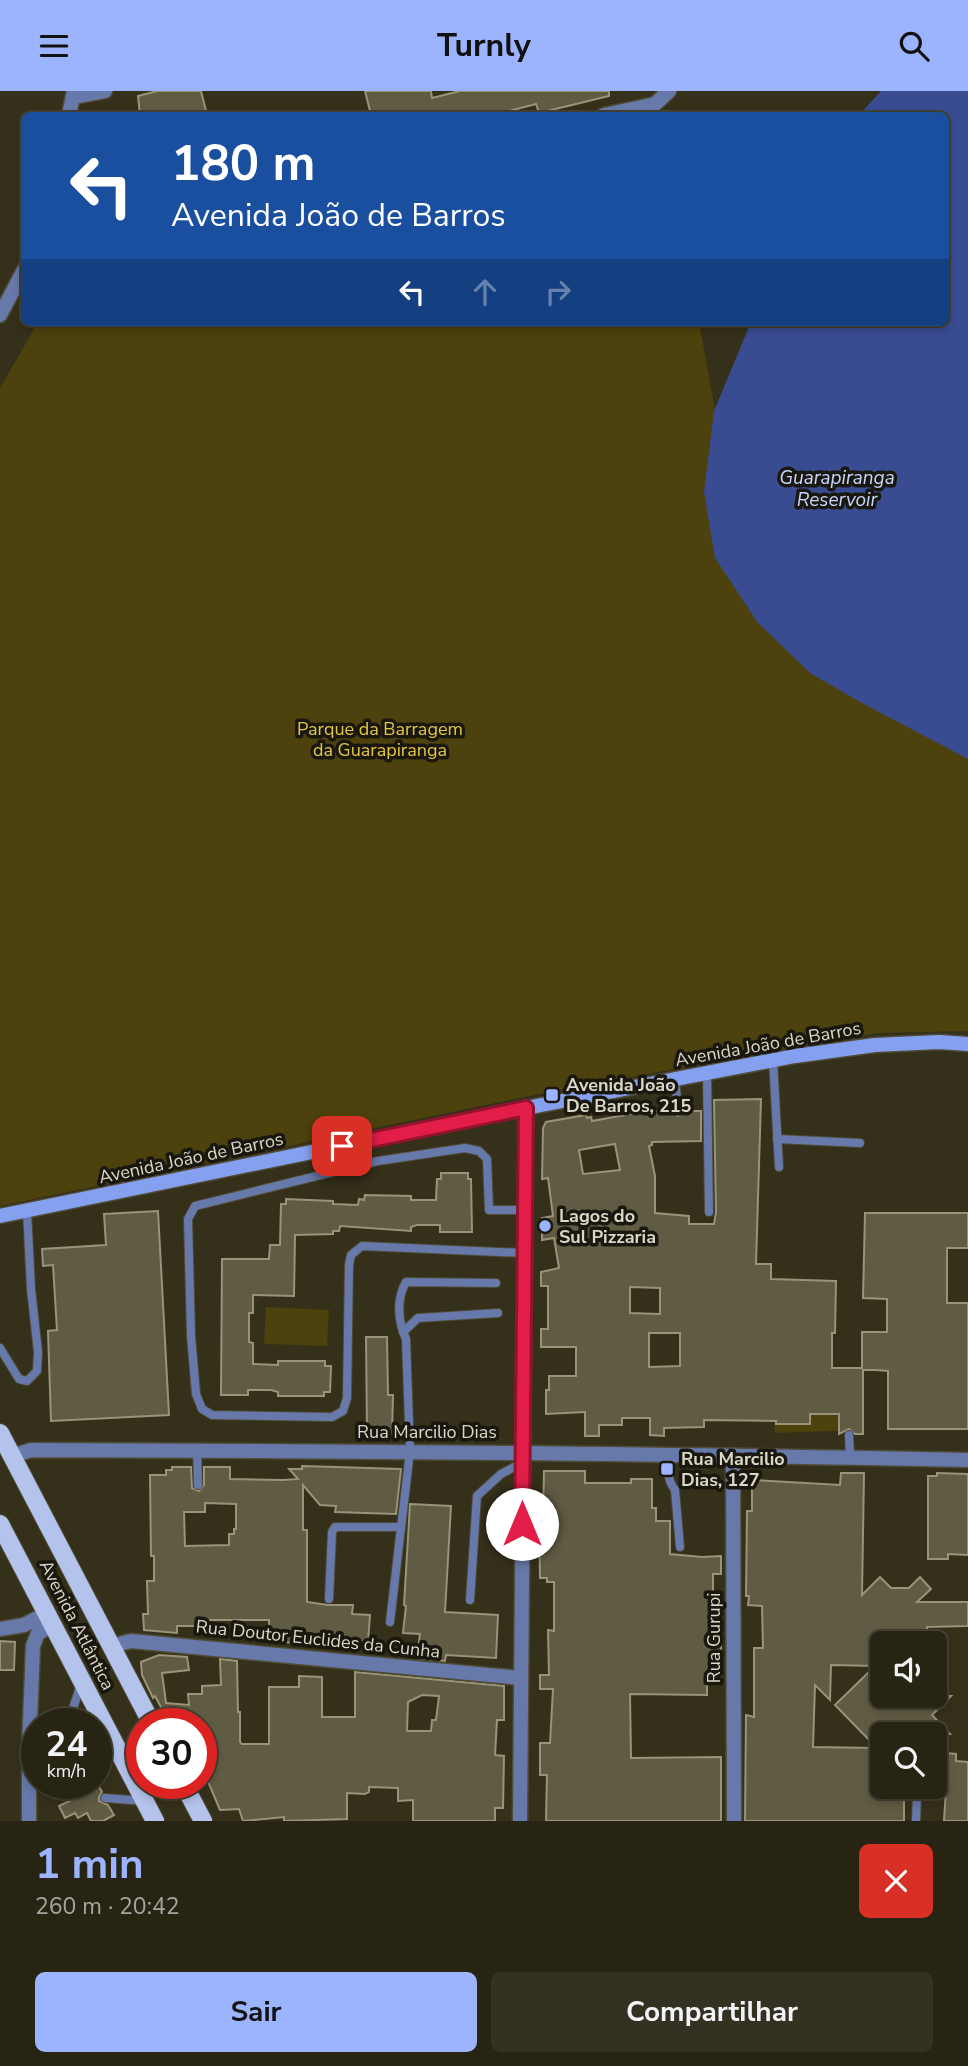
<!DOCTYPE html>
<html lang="pt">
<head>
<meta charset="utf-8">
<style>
	:root { --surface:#282414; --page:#343022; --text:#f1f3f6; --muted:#a5a4a0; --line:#444134; --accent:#9cb4fd }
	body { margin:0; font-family:"Nunito Sans",sans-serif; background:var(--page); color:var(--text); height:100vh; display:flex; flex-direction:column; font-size:26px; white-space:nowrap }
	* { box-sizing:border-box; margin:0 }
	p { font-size:23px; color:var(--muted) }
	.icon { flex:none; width:38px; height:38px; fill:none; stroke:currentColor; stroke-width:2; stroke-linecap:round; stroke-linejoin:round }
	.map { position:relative; height:1730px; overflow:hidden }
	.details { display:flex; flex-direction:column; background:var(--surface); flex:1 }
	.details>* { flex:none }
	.guide { position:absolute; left:21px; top:21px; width:928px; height:214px; border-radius:10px; box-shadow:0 4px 10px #0003,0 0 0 2px var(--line); background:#1a4fa0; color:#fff; overflow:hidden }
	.tools { position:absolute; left:870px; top:1540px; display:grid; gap:14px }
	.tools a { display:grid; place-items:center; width:77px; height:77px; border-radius:10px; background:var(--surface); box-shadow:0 4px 10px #0003,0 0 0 2px var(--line); font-size:35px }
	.speed { position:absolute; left:21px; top:1617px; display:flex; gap:14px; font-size:35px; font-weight:700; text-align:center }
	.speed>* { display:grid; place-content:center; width:91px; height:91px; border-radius:50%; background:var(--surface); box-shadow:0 4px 10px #0003,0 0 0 2px var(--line); line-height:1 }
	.speed small { font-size:18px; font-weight:400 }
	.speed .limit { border:10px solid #d22; background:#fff; color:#111 }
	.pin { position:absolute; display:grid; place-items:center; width:60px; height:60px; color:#fff; margin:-30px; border-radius:14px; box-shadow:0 4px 10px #0006 }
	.me { position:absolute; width:77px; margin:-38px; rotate:0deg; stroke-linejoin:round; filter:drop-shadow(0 0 5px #0008) }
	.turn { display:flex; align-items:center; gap:24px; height:147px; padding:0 35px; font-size:32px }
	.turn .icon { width:91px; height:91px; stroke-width:2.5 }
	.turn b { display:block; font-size:49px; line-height:60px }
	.lanes { display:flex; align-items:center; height:66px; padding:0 35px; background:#0003; justify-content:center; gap:35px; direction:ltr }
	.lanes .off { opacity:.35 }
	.round { display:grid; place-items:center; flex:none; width:74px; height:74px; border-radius:10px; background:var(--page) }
	.summary { display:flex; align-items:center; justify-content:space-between; height:119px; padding:0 35px }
	h1 { font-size:42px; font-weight:700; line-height:52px; color:var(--accent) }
	.cta { display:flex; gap:14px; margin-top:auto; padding:14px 35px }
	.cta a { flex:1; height:80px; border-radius:10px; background:var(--accent); color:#111; font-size:28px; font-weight:700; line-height:80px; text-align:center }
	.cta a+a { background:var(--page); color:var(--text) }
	header { display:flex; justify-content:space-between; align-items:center; height:91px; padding:0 35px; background:var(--accent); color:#111; font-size:32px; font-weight:700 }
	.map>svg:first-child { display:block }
	.green { fill:#4d410d }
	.water { fill:#394b91 }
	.building { fill:#605b43; stroke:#999379; stroke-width:2; fill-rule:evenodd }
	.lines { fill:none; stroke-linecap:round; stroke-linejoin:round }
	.lane-casing { stroke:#4f4b36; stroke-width:10 }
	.street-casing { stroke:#4f4b36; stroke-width:17 }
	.secondary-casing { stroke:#4f4b36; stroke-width:17 }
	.primary-casing { stroke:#4f4b36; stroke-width:20 }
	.lane { stroke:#6778aa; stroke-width:8 }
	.street { stroke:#6778aa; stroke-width:14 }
	.secondary { stroke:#86a0f0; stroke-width:14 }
	.primary { stroke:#b4c3ec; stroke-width:18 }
	.route-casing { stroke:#92132f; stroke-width:18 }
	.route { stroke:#e11d48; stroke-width:12 }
	.poi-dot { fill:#9cb4fd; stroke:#1a180e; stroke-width:2.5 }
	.labels { text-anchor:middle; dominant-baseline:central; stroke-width:7; stroke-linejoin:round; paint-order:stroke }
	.park-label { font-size:18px; fill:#e3c543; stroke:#1a180e }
	.street-label { font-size:18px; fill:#dad7ca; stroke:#1a180e }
	.poi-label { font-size:18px; font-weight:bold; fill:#dad7ca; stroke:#1a180e; text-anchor:start }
	.water-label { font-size:19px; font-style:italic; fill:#c7d6ff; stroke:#1a180e }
</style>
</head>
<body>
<header><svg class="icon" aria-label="menu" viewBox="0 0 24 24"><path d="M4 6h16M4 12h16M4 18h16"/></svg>Turnly<svg class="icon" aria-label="search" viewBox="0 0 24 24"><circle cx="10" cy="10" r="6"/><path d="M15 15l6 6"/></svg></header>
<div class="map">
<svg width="968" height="1730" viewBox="0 0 968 1730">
	<rect width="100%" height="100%" fill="#35301a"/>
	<!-- green -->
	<g class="green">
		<path d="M38 231H699L715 319 751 231 968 462V940L878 942 767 961 544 1002 0 1115V297Z"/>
		<path d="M266 1216 329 1219 327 1255 264 1253Z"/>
		<path d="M861 1308 862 1339 775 1342 774 1323Z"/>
	</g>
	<!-- water -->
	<path class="water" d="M881 0H968V668L860 611 810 582 758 532 715 467 704 401 714 320 751 231H945V24H859Z"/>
	<!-- building -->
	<g class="building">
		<path d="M201 0 207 24H140L138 5 157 0Z"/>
		<path d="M365 0H431L432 7 460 0H609V5L539 22 536 13 509 20 510 24H371Z"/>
		<path d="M761 1008 756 1173H771V1188L836 1190 835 1242H832V1277H862V1241H887V1208L863 1207 865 1122H968V1157H947V1212H968V1338H888V1280L876 1279H863V1343H855L849 1338 839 1343V1323H810V1333H776V1330L704 1329V1336L664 1337V1345L650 1344V1327H622V1334H599V1345H585V1321L546 1323V1299H549V1285H576V1256H541V1238H548V1195H541V1181L559 1177 554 1147 542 1149V1127L553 1125 548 1087 542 1088 543 1037 546 1031 586 1024 587 1027 591 1026 592 1030 647 1020H672L678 1025 684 1020H701V1050L652 1051V1054L649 1055 655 1085V1122L689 1125V1133H714L716 1121 714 1009ZM615 1053 620 1079 583 1083 579 1059ZM630 1196 660 1197V1223L630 1222ZM649 1242H680V1275L649 1276Z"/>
		<path d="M441 1082H468V1088H471L472 1141H440V1134H417L411 1136V1140L340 1135 339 1140H333V1143L295 1144 294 1205 253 1204V1222H249V1251L253 1252V1273L278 1274V1270H325V1275H331L330 1301H324V1305H278V1301L271 1299H248V1304H221L222 1168H269L270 1154H280L281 1113H286V1108L333 1110V1113L358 1114 359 1108 364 1109 365 1104 411 1105V1109H436L437 1088H441Z"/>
		<path d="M158 1120 169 1324 51 1330 48 1240 57 1239 53 1174 43 1175 42 1158 106 1154 104 1123Z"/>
		<path d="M366 1246H387L388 1304H393L392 1343 367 1342Z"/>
		<path d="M302 1375 401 1378 396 1423 335 1421 336 1415 320 1414 303 1394V1439H307V1511L328 1514H353L352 1523 370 1524 368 1551 310 1545 309 1553 269 1550V1529H198V1535H177V1542L144 1539 143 1523H148L147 1490H154V1465H151L150 1384H166V1379H172V1376H191L192 1397 199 1400 204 1394V1376H230V1388L283 1389 298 1388 289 1378H302ZM205 1412 236 1413V1438H234V1443H229V1454L185 1455 184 1421H205Z"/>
		<path d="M544 1380H585V1392H631V1388H652V1417H656V1430H670V1463L702 1466 721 1465V1483H713V1514H721V1591H707V1604L630 1603 631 1667 721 1666V1730H546L547 1684H540V1652H550L553 1598H540V1584H549L548 1539 554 1540V1491H547V1487H540L539 1425H543Z"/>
		<path d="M841 1382H864L862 1504 880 1486 891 1497H909L920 1486 931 1498 917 1511H968V1535L927 1536 928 1552H882V1605H951L932 1624 950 1643H882V1696H904V1730H745L746 1624 754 1626V1557H763L762 1515 748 1514 749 1505H746L747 1420H752V1391L754 1389 840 1394ZM831 1574 875 1575 835 1614 877 1657 813 1656 815 1594 830 1609Z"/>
		<path d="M937 1382 968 1383V1464L948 1463V1468H928V1385H937Z"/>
		<path d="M410 1413 451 1415 445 1521 498 1524 496 1567 446 1564 445 1570 417 1567 420 1543 403 1542 406 1515 404 1514Z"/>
		<path d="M0 1550 15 1551 14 1579H0Z"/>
		<path d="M159 1564 187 1566 189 1579 162 1582 166 1612 189 1614 188 1603H202V1595L221 1594 220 1568 237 1570 238 1621H240V1651L242 1653H269V1596H299V1585L322 1586V1626H355V1581L504 1595V1629H497L495 1664 504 1665 503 1717H495V1730H413V1709L398 1710V1697L369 1696V1701L365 1703 347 1702V1728L284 1730V1726L243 1730 239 1718 220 1719 201 1674V1633H170L155 1605 153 1607 142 1584 141 1571ZM422 1604 439 1605 436 1629H432L431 1640H407L408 1611Z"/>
		<path d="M934 1661 956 1663V1670L968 1671V1730H944L946 1698H934Z"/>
		<path d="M69 1692H97L102 1701 99 1706V1710L108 1714 114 1724 103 1730H91L87 1722 78 1727 75 1722 65 1727 59 1715 76 1707Z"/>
	</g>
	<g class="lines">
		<!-- lane casing -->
		<g class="lane-casing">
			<g id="lane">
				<path d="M773 969 779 1076"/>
				<path d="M707 982 709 1121"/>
				<path d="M675 988 678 1018"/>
				<path d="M777 1048 860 1052"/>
				<path d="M523 1162 362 1155 351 1164 349 1174 347 1307 343 1320 332 1326 212 1324 202 1318 196 1303 191 1245 188 1128 195 1115 378 1070 465 1057 479 1060 487 1068 489 1119H524"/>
				<path d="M403 1241 418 1227 498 1222"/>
				<path d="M0 1257 19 1288 27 1290 37 1280 38 1261 31 1198 27 1120"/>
				<path d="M849 1344 850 1366"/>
				<path d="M197 1359 198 1394"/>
				<path d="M670 1363C668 1377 666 1387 675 1399L680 1456"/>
				<path d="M329 1508 332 1441 335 1436H401"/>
				<path d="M470 1509 477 1405 501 1383 522 1372"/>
				<path d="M390 1531 410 1360 406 1248C398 1231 396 1208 406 1191L496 1192"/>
				<path d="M68 1633 81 1593"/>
				<path d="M105 1707 144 1710"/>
				<path d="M916 1730 917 1704"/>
			</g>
		</g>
		<!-- street casing -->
		<g class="street-casing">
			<g id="street">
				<path d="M73 6 105 0"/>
				<path d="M69 24 74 0"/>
				<path d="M604 24 655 13 669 0"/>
				<path d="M0 224 24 179"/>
				<path d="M733 1364 734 1730"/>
				<path d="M12 1365 31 1359C343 1360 655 1362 968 1369"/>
				<path d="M0 1538 24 1534 47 1522"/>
				<path d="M111 1555 131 1550 521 1587"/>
				<path d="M29 1730V1656L33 1555 38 1542 53 1534"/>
				<path d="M520 1730 526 1017"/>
			</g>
		</g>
		<!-- secondary casing -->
		<g class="secondary-casing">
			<path id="secondary" d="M0 1125 526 1017 795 965 875 954 939 951 968 953"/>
		</g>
		<!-- primary casing -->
		<g class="primary-casing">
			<g id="primary">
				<path d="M0 1342 152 1633"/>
				<path d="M0 1433 155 1730"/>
				<path d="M183 1692 203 1730"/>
			</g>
		</g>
		<!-- lane -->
		<use href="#lane" class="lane"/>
		<!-- street -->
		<use href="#street" class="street"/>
		<!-- secondary -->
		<use href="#secondary" class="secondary"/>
		<!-- primary -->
		<use href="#primary" class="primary"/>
	</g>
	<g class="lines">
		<!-- route casing -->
		<g class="route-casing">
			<path id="route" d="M342 1055 526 1017 522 1433"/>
		</g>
		<!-- route -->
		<use href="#route" class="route"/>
	</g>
	<!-- markers -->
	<g class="poi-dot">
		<rect x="545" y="997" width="14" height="14" rx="3.5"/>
		<circle cx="545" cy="1135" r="7"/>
		<rect x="660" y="1371" width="14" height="14" rx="3.5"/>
	</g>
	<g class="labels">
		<!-- park labels -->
		<g class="park-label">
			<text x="380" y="638">Parque da Barragem<tspan x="380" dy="21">da Guarapiranga</tspan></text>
		</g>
		<!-- street labels -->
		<g class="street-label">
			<text transform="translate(768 953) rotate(-10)">Avenida João de Barros</text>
			<text transform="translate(191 1067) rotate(-12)">Avenida João de Barros</text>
			<text x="427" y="1341">Rua Marcilio Dias</text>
			<text transform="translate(77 1534) rotate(63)">Avenida Atlântica</text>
			<text transform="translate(714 1547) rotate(-90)">Rua Gurupi</text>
			<text transform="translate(318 1548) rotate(6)">Rua Doutor Euclides da Cunha</text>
		</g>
		<!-- poi labels -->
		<g class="poi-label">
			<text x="566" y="994">Avenida João<tspan x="566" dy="21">De Barros, 215</tspan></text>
			<text x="559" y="1125">Lagos do<tspan x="559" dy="21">Sul Pizzaria</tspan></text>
			<text x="681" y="1368">Rua Marcilio<tspan x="681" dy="21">Dias, 127</tspan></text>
		</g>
		<!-- water labels -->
		<g class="water-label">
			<text x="837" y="387">Guarapiranga<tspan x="837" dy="22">Reservoir</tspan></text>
		</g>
	</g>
</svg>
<div class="tools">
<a><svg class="icon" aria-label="sound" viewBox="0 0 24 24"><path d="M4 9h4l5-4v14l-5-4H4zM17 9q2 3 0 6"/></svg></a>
<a><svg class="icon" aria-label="search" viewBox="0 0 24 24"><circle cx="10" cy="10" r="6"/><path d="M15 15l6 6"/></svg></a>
</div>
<div class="speed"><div>24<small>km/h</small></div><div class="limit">30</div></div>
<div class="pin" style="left:342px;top:1055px;background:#d93025"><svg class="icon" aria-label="arrive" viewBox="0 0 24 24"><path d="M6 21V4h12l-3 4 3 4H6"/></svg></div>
<svg class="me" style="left:522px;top:1433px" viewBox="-20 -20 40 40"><circle r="19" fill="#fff"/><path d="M0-13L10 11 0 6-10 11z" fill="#e11d48"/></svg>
<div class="guide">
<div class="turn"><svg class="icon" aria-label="left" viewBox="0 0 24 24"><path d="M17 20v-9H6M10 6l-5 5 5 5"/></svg><div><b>180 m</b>Avenida João de Barros</div></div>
<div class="lanes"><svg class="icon" aria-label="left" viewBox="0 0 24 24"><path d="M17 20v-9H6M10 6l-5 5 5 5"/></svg><svg class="icon off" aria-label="ahead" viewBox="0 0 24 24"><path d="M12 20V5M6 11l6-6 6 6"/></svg><svg class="icon off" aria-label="right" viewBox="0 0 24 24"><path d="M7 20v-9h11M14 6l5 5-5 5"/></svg></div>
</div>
</div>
<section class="details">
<div class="summary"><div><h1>1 min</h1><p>260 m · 20:42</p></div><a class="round" style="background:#d93025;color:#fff"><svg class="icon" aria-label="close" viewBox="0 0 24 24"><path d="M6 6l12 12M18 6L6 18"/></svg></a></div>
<div class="cta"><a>Sair</a><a>Compartilhar</a></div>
</section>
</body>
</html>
